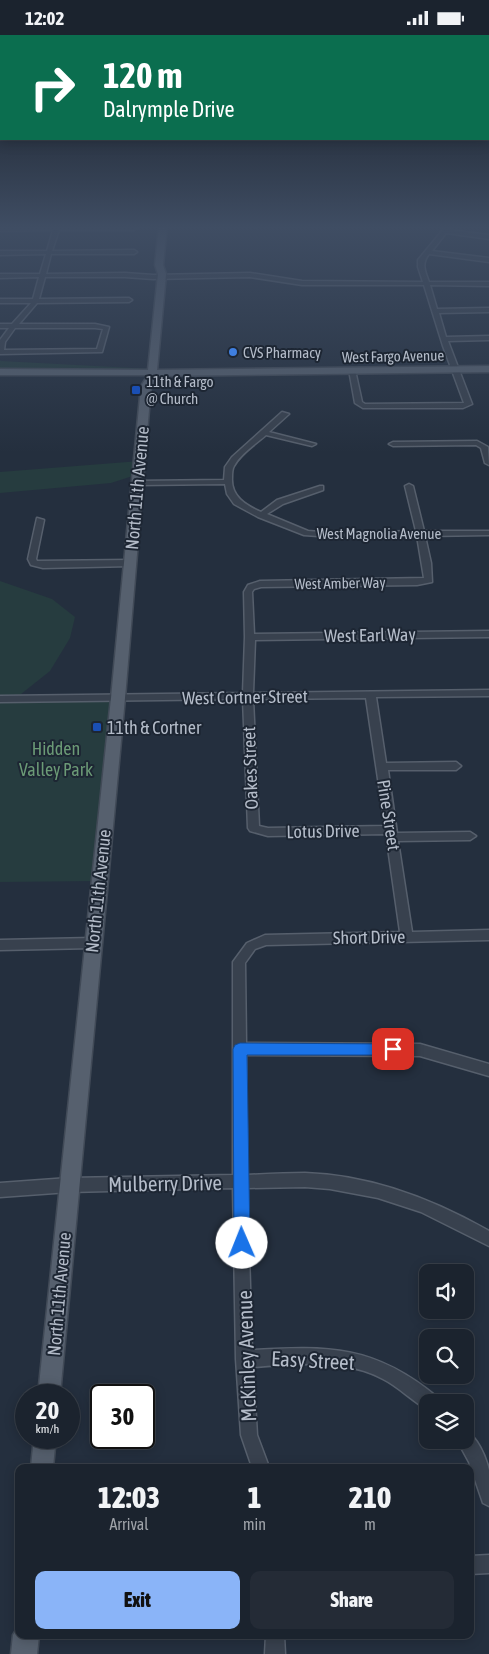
<!DOCTYPE html>
<html lang="en">
<head>
<meta charset="utf-8">
<style>
	:root { --surface:#1b232e; --page:#242b36; --text:#f1f3f6; --muted:#a0a4aa; --line:#39404a; --accent:#8ab4f8 }
	body { margin:0; font-family:"Asap Condensed",sans-serif; background:var(--page); color:var(--text); height:100vh; display:flex; flex-direction:column; font-size:19px; white-space:nowrap }
	* { box-sizing:border-box; margin:0 }
	p { font-size:16px; color:var(--muted) }
	.icon { flex:none; width:28px; height:28px; fill:none; stroke:currentColor; stroke-width:2; stroke-linecap:round; stroke-linejoin:round }
	.map { position:relative; flex:1; overflow:hidden }
	.side { position:absolute; left:15px; top:1429px; width:459px; height:175px; display:flex; flex-direction:column; background:var(--surface); border-radius:10px; box-shadow:0 2px 12px #0003,0 0 0 1px var(--line) }
	.side>* { flex:none }
	.top-card { position:absolute; left:0px; top:0px; width:490px; height:105px; box-shadow:0 2px 12px #0003,0 0 0 1px var(--line); background:#0b6e4f; color:#fff; overflow:hidden }
	.tools { position:absolute; left:419px; top:1229px; display:grid; gap:10px }
	.tools a { display:grid; place-items:center; width:55px; height:55px; border-radius:10px; background:var(--surface); box-shadow:0 2px 12px #0003,0 0 0 1px var(--line); font-size:25px }
	.speed { position:absolute; left:15px; top:1349px; display:flex; gap:10px; font-size:25px; font-weight:700; text-align:center }
	.speed>* { display:grid; place-content:center; width:65px; height:65px; border-radius:50%; background:var(--surface); box-shadow:0 2px 12px #0003,0 0 0 1px var(--line); line-height:1 }
	.speed small { font-size:12px; font-weight:400 }
	.speed .limit { border:2px solid #111; border-radius:8px; background:#fff; color:#111 }
	.pin { position:absolute; display:grid; place-items:center; width:42px; height:42px; color:#fff; margin:-21px; border-radius:10px; box-shadow:0 2px 8px #0006 }
	.me { position:absolute; width:55px; margin:-28px; rotate:359deg; stroke-linejoin:round; filter:drop-shadow(0 0 4px #0008) }
	.turn { display:flex; align-items:center; gap:18px; height:105px; padding:0 20px; font-size:22px }
	.turn .icon { width:65px; height:65px; stroke-width:2.5 }
	.turn b { display:block; font-size:35px; line-height:42px }
	.eta { display:flex; justify-content:space-evenly; align-items:center; height:85px; text-align:center }
	.eta b { font-size:30px; font-weight:800; line-height:35px }
	.action { display:flex; gap:10px; margin-top:auto; padding:10px 20px }
	.action a { flex:1; height:58px; border-radius:10px; background:var(--accent); color:#111; font-size:20px; font-weight:800; line-height:58px; text-align:center }
	.action a+a { background:var(--page); color:var(--text) }
	.status { display:flex; justify-content:space-between; align-items:center; height:35px; padding:0 25px; background:var(--surface); direction:ltr }
	.status svg { height:14px; fill:currentColor }
	.map>svg:first-child { display:block }
	.green { fill:#263c3f }
	.lines { fill:none; stroke-linecap:round; stroke-linejoin:round }
	.minor-casing { stroke:#565f6c; stroke-width:3 }
	.major-casing { stroke:#414a57; stroke-width:3 }
	.minor { fill:#38414e; fill-rule:evenodd }
	.major { fill:#56606e; fill-rule:evenodd }
	.route { fill:#1a73e8; stroke:#114b97 }
	.shop-dot { fill:#3f7fe0; stroke:#1d2633; stroke-width:2 }
	.transit-dot { fill:#1a4fb4; stroke:#1d2633; stroke-width:2 }
	.labels { text-anchor:middle; dominant-baseline:central; stroke-width:4; stroke-linejoin:round; paint-order:stroke }
	.far-poi-label { font-size:15px; fill:#b4bcc9; stroke:#1d2633; text-anchor:start }
	.far-street-label { font-size:15px; fill:#b4bcc9; stroke:#1d2633 }
	.street-label { font-size:18px; fill:#b4bcc9; stroke:#1d2633 }
	.poi-label { font-size:18px; fill:#b4bcc9; stroke:#1d2633; text-anchor:start }
	.park-label { font-size:18px; fill:#6b9a76; stroke:#1d2633 }
	.near-street-label { font-size:21px; fill:#b4bcc9; stroke:#1d2633 }
</style>
</head>
<body>
<div class="status"><b>12:02</b><svg viewBox="0 0 49 12"><path d="M0 12V9h3v3zM5 12V6h3v6zM10 12V3h3v9zM15 12V0h3v12zM26 1h20v11H26zM47 4h2v5h-2z"/></svg></div>
<div class="map">
<svg width="489" height="1619" viewBox="0 0 489 1619">
	<rect width="100%" height="100%" fill="#242f3e"/>
	<!-- green -->
	<g class="green">
		<path d="M0 325 1 326 152 334V338L0 340Z"/>
		<path d="M140 426 139 439 111 448 0 458V437Z"/>
		<path d="M0 546 52 564 75 582 70 603 50 636 16 663H118L99 846 0 847Z"/>
	</g>
	<g class="lines">
		<!-- minor casing -->
		<g class="minor-casing">
			<g id="minor">
				<path d="M58 191H134L137 193 134 195H59L52 216 134 215 137 217 134 219H51L46 239 125 238 153 240 250 238 302 246 423 247 418 232V225L446 191H452L449 195 489 200V204L446 198 432 216 489 223V227L429 219C421 229 425 236 429 247H489V251L430 250 437 274 489 273V277L439 278 446 302 489 301V305L448 306 472 369 463 373H363L355 368 349 335 352 333 355 335 362 367 365 369 464 368 443 311 424 250H302L250 242 153 244 125 242H45L39 264 129 263 132 265 129 267 37 268 19 289H95L109 292 102 317 0 319V305L9 293H0V289H12L31 268H0V264H33L39 242 0 243V239H40L46 219 0 220V216H47L53 195 0 196V192ZM15 293H95L103 294 97 314 4 315 5 307Z"/>
				<path d="M282 377 289 379 269 397 316 409 312 411 266 400C256 409 240 419 234 431 232 434 232 439 232 443 231 461 245 470 261 477L277 465 320 451H323V455L283 469 267 479 308 496 332 498 416 496 405 451 409 449 413 451 424 496H489V500L425 501 431 528 432 547 417 550 261 552 254 554 252 557 254 599 489 596V602L255 605 253 658 489 655V661L376 662 386 728 456 727 461 731 456 735H388L397 798 470 797 476 801 470 805 398 806 412 897 489 895V905L266 910 255 914 245 928 246 1008 420 1009 489 1029V1041L420 1021 246 1020 247 1140C266 1139 286 1138 305 1138 369 1140 433 1164 489 1196V1211L421 1177 378 1163 330 1154 305 1152 247 1153 252 1315C329 1311 374 1310 437 1362L439 1368H428V1375C412 1366 399 1352 383 1344 344 1323 295 1329 253 1332L257 1400 269 1432H252L241 1400 236 1324 233 1153 69 1157 0 1162V1148L69 1143 233 1140V927L247 908 265 900 400 897 386 799 268 801 250 796 248 793 243 664 0 667V661L243 658 245 602 244 557 248 550 260 546 424 543 417 501 332 502 304 500 258 482 234 469 227 459 225 449 138 450 134 448 138 446 224 445 225 432 232 422ZM366 663 385 791 268 793 259 791 253 664Z"/>
				<path d="M477 406 488 412 489 430 485 428 481 413 476 410 393 411 389 409 393 407Z"/>
				<path d="M37 483 44 485 36 524 37 526 131 525 135 528 131 531 43 533 31 530 28 524Z"/>
				<path d="M93 903 97 905 99 908 97 911 93 913 0 915V905Z"/>
				<path d="M465 1396C477 1401 486 1422 489 1435 489 1446 489 1459 489 1471L483 1468 469 1427 457 1405H465Z"/>
				<path d="M489 1520V1538L470 1539V1521Z"/>
				<path d="M266 1600H284L285 1619H265Z"/>
			</g>
		</g>
		<!-- major casing -->
		<g class="major-casing">
			<g id="major">
				<path d="M159 191H167L163 230 166 239 157 335 489 331V337L157 341 151 351 125 663 60 1360H38L111 663 141 351 148 340H0V334L148 335 158 239 155 230Z"/>
				<path d="M34 1402H56L53 1432H31Z"/>
				<path d="M19 1590V1600H39L37 1619H11L13 1600Z"/>
			</g>
		</g>
		<!-- minor -->
		<use href="#minor" class="minor"/>
		<!-- major -->
		<use href="#major" class="major"/>
	</g>
	<!-- sky -->
	<linearGradient id="sky" x2="0" y2="1"><stop stop-color="#141a22"/><stop offset="0.46" stop-color="#3f4d63"/><stop offset="1" stop-color="#3f4d63" stop-opacity="0"/></linearGradient>
	<rect width="489" height="418" fill="url(#sky)"/>
	<!-- route -->
	<path class="route" d="M240 1008 393 1009 397 1010 399 1014 397 1018 393 1020H247L250 1208 247 1213 242 1215 237 1213 234 1208 233 1014 235 1010Z"/>
	<!-- markers -->
	<circle class="shop-dot" cx="233" cy="317" r="5"/>
	<g class="transit-dot">
		<rect x="131" y="350" width="10" height="10" rx="2.5"/>
		<rect x="92" y="687" width="10" height="10" rx="2.5"/>
	</g>
	<g class="labels">
		<!-- far-poi labels -->
		<g class="far-poi-label">
			<text x="243" y="317">CVS Pharmacy</text>
			<text x="146" y="346">11th &amp; Fargo<tspan x="146" dy="17">@ Church</tspan></text>
		</g>
		<!-- far-street labels -->
		<g class="far-street-label">
			<text transform="translate(393 321) rotate(-1)">West Fargo Avenue</text>
			<text x="379" y="498">West Magnolia Avenue</text>
			<text transform="translate(340 548) rotate(-1)">West Amber Way</text>
		</g>
		<!-- street labels -->
		<g class="street-label">
			<text transform="translate(137 453) rotate(-85)">North 11th Avenue</text>
			<text transform="translate(370 600) rotate(-1)">West Earl Way</text>
			<text transform="translate(245 662) rotate(-1)">West Cortner Street</text>
			<text transform="translate(250 733) rotate(-92)">Oakes Street</text>
			<text transform="translate(389 780) rotate(81)">Pine Street</text>
			<text transform="translate(323 796) rotate(-1)">Lotus Drive</text>
			<text transform="translate(98 856) rotate(-84)">North 11th Avenue</text>
			<text transform="translate(369 902) rotate(-1)">Short Drive</text>
			<text transform="translate(59 1259) rotate(-85)">North 11th Avenue</text>
		</g>
		<!-- poi labels -->
		<g class="poi-label">
			<text x="107" y="692">11th &amp; Cortner</text>
		</g>
		<!-- park labels -->
		<g class="park-label">
			<text x="56" y="713">Hidden<tspan x="56" dy="21">Valley Park</tspan></text>
		</g>
		<!-- near-street labels -->
		<g class="near-street-label">
			<text transform="translate(165 1148) rotate(-1)">Mulberry Drive</text>
			<text transform="translate(246 1321) rotate(-92)">McKinley Avenue</text>
			<text transform="translate(313 1325) rotate(3)">Easy Street</text>
		</g>
	</g>
</svg>
<div class="tools">
<a><svg class="icon" aria-label="sound" viewBox="0 0 24 24"><path d="M4 9h4l5-4v14l-5-4H4zM17 9q2 3 0 6"/></svg></a>
<a><svg class="icon" aria-label="search" viewBox="0 0 24 24"><circle cx="10" cy="10" r="6"/><path d="M15 15l6 6"/></svg></a>
<a><svg class="icon" aria-label="layers" viewBox="0 0 24 24"><path d="M12 4l9 5-9 5-9-5zM3 14l9 5 9-5"/></svg></a>
</div>
<div class="speed"><div>20<small>km/h</small></div><div class="limit">30</div></div>
<div class="pin" style="left:393px;top:1014px;background:#d93025"><svg class="icon" aria-label="arrive" viewBox="0 0 24 24"><path d="M6 21V4h12l-3 4 3 4H6"/></svg></div>
<svg class="me" style="left:242px;top:1208px" viewBox="-20 -20 40 40"><circle r="19" fill="#fff"/><path d="M0-13L10 11 0 6-10 11z" fill="#1a73e8"/></svg>
<div class="top-card">
<div class="turn"><svg class="icon" aria-label="right" viewBox="0 0 24 24"><path d="M7 20v-9h11M14 6l5 5-5 5"/></svg><div><b>120 m</b>Dalrymple Drive</div></div>
</div>
<section class="side">
<div class="eta">
<div><b>12:03</b><p>Arrival</p></div>
<div><b>1</b><p>min</p></div>
<div><b>210</b><p>m</p></div>
</div>
<div class="action"><a>Exit</a><a>Share</a></div>
</section>
</div>
</body>
</html>
